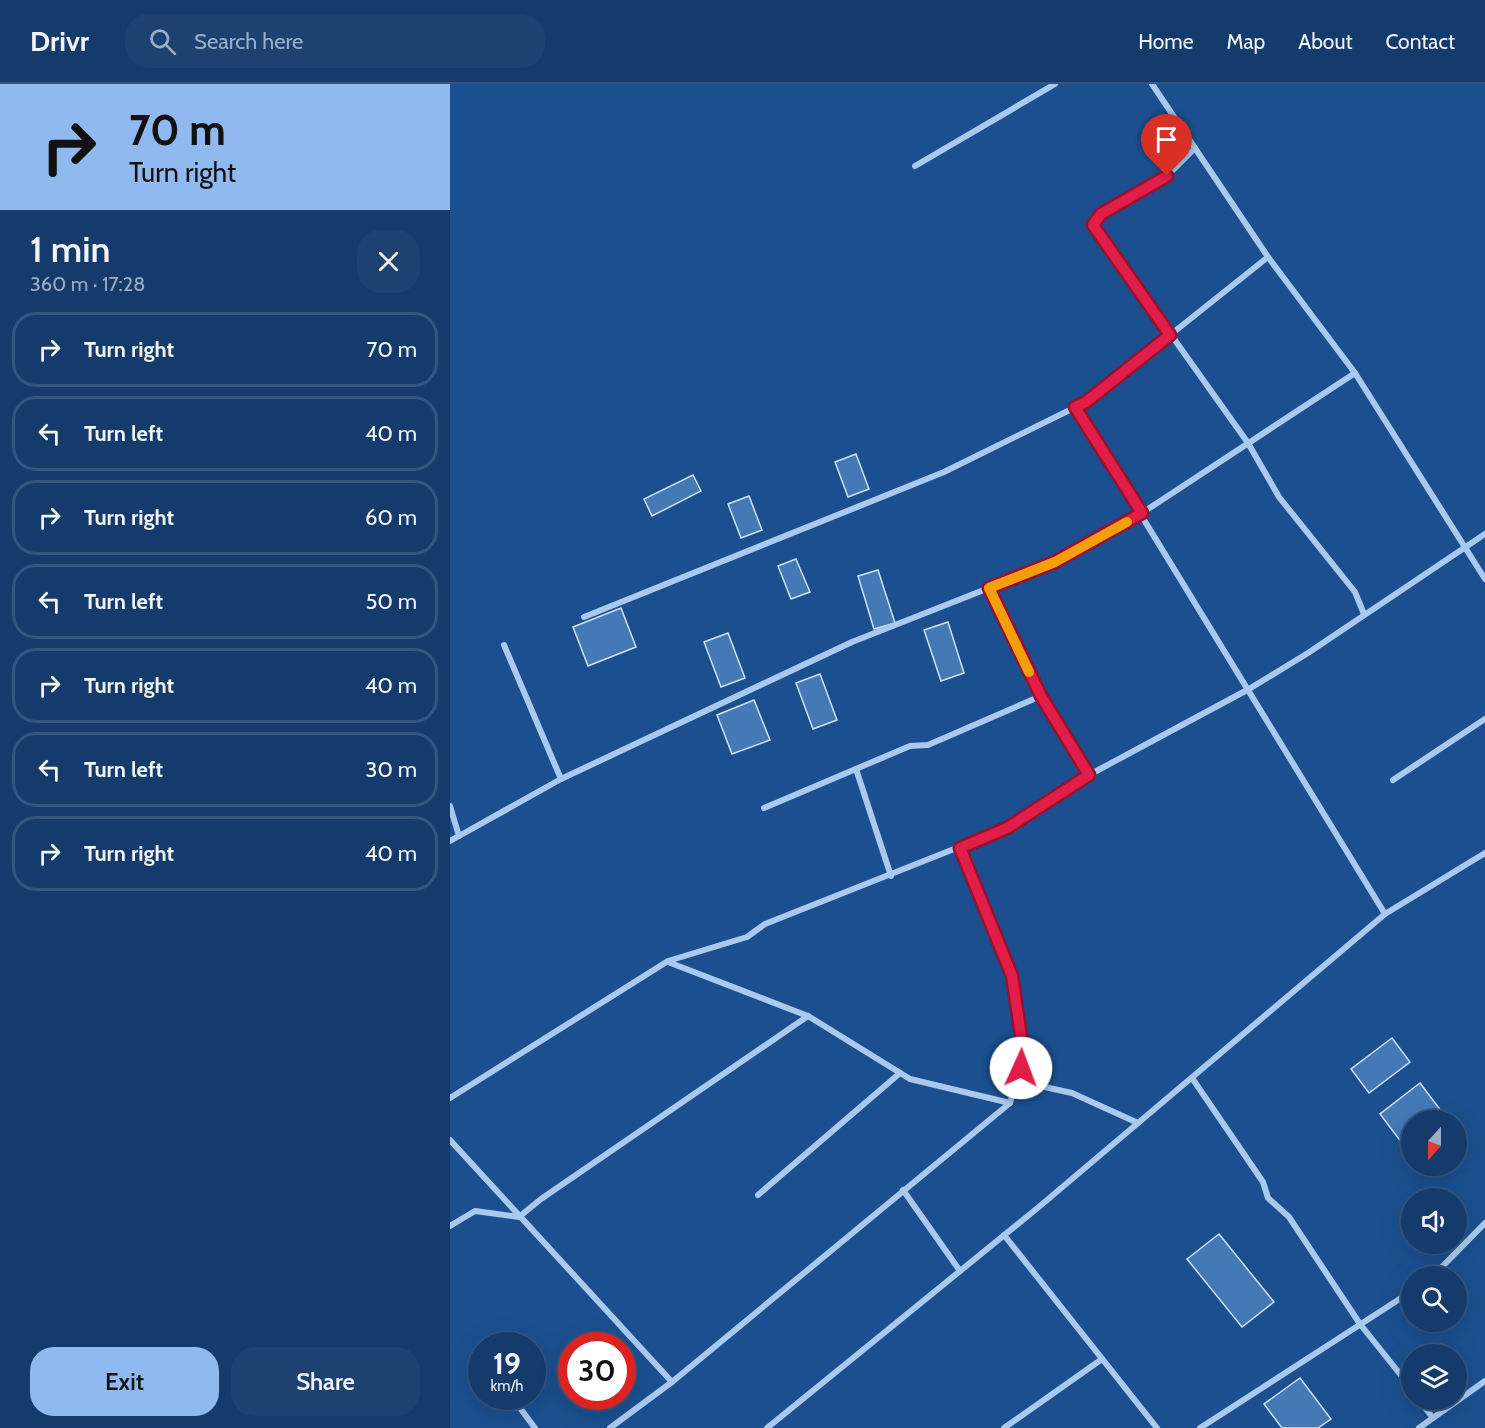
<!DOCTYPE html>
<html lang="en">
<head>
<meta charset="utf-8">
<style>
	:root { --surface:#143b6b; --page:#1d4271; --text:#f1f3f6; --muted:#9dadc1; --line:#33557e; --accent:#90b9f0 }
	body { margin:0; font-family:Cabin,sans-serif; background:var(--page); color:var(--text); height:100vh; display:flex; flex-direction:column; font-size:22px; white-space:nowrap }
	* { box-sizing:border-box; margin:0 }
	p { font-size:20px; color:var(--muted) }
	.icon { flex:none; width:33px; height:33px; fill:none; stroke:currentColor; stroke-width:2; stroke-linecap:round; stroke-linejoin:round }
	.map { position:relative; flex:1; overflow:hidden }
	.side { display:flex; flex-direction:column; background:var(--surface); width:450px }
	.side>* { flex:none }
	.guide { background:#90b9f0; color:#111; overflow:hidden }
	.needle { width:39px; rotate:201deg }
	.controls { position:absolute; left:951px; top:1026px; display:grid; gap:12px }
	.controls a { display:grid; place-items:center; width:66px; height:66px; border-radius:50%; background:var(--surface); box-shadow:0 6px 24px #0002,0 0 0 2px var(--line); font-size:30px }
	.speed { position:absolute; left:18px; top:1248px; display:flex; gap:12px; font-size:30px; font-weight:700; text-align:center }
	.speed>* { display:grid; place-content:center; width:78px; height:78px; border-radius:50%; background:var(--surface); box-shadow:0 6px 24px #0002,0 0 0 2px var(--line); line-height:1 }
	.speed small { font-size:15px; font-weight:400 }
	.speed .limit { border:9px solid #d22; background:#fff; color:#111 }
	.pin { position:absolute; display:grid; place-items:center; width:51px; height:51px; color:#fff; margin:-62px -26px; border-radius:50% 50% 50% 0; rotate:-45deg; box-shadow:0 0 6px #0007 }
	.pin .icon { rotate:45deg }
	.me { position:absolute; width:66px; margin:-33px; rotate:2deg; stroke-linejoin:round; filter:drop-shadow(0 0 4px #0008) }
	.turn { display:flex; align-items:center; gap:21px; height:126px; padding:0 30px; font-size:27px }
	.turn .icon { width:78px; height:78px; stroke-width:2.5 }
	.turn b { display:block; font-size:42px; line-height:51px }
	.round { display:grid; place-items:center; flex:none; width:63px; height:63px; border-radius:24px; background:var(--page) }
	.headline { display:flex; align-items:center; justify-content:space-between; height:102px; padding:0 30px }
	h1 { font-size:36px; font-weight:600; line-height:45px }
	.primary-button { display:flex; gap:12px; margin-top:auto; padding:12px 30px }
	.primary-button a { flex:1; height:69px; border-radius:24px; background:var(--accent); color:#111; font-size:24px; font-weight:600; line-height:69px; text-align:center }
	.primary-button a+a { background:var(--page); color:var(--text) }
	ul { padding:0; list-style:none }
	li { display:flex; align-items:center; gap:18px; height:75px; margin:0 12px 9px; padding:0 18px; border:3px solid var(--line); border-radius:24px }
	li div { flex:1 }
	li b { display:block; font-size:22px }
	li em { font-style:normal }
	header { display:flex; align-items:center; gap:36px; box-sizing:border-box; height:84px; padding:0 30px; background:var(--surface); border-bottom:2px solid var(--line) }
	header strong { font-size:28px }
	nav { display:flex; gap:33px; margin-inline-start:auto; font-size:21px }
	.search { width:420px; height:54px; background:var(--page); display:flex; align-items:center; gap:15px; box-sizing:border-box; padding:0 21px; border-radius:24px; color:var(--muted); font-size:22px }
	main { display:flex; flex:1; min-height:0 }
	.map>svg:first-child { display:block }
	.building { fill:#4478b7; stroke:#cfe3fa; stroke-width:1.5 }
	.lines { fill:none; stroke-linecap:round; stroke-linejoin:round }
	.street { stroke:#a9c9ee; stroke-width:6 }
	.route-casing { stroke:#92132f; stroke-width:15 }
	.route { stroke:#e11d48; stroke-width:10 }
	.slow { stroke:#f59e0b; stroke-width:10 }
</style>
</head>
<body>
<header>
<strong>Drivr</strong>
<div class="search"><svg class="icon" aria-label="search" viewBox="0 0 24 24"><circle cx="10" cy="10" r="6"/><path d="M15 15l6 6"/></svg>Search here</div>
<nav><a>Home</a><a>Map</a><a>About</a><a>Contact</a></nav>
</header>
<main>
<section class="side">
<div class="guide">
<div class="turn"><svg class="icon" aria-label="right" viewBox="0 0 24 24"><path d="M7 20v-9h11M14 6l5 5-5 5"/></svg><div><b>70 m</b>Turn right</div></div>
</div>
<div class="headline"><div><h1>1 min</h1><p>360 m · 17:28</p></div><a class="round"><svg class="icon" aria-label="close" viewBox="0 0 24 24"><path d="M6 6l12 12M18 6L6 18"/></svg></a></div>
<ul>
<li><svg class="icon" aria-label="right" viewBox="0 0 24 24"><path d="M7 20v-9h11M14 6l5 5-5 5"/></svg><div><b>Turn right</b></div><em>70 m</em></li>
<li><svg class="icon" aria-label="left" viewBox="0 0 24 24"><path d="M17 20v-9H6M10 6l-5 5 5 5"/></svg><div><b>Turn left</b></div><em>40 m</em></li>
<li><svg class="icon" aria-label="right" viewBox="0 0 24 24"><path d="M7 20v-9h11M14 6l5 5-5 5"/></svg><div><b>Turn right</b></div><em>60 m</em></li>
<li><svg class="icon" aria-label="left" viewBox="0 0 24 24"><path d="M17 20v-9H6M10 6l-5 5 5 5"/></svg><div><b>Turn left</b></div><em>50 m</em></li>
<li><svg class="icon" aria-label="right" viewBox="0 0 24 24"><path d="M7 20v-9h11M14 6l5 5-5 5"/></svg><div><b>Turn right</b></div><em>40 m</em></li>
<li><svg class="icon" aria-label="left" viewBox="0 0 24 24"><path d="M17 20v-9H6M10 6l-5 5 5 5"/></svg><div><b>Turn left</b></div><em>30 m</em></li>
<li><svg class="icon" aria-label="right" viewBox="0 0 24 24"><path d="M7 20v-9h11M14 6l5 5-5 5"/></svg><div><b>Turn right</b></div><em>40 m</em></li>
</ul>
<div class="primary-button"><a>Exit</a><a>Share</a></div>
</section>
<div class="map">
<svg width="1035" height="1344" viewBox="0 0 1035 1344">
	<rect width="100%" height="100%" fill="#1b4f8f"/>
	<!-- building -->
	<g class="building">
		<path d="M406 370 419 405 398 413 385 378Z"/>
		<path d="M243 391 251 407 202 432 194 415Z"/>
		<path d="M299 412 312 446 291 454 278 420Z"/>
		<path d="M346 475 360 508 341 515 328 482Z"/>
		<path d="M428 486 445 539 424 545 408 492Z"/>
		<path d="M171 524 186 563 138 582 123 543Z"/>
		<path d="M498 538 514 589 491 597 474 546Z"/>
		<path d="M278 549 295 594 271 603 254 558Z"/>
		<path d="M370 590 387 636 363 645 346 599Z"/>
		<path d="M304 616 320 656 282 670 267 631Z"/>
		<path d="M942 954 960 978 919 1009 901 985Z"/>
		<path d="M970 999 998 1036H962L961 1071 930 1030Z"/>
		<path d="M769 1150 824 1218 792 1243 737 1175Z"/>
		<path d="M850 1294 881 1335 868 1344H832L814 1320Z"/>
	</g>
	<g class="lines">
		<!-- street -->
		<g class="street">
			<path d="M702 0 818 173 905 289 1035 495"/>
			<path d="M745 64 717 92 651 130 643 141 798 359 829 413 905 508 914 530"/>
			<path d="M465 82 605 0"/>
			<path d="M625 323 935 830"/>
			<path d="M539 504 591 612 639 691"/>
			<path d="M134 533 494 388 636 318 818 173"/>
			<path d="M406 685 441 792"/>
			<path d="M111 695 402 558 605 478 692 429 905 289"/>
			<path d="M943 696 1035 635"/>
			<path d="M0 722 9 752 111 695 54 561"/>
			<path d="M314 724 460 662 478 661 591 612"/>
			<path d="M0 757 9 752"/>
			<path d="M218 878 358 932 460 995 560 1019"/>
			<path d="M742 994 813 1098 818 1114 839 1133 910 1240 962 1305"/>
			<path d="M567 997 622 1009 688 1039"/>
			<path d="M0 1014 218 877 297 853 315 840 557 744 639 691 799 605 858 569 1035 450"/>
			<path d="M0 1056 222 1298 160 1344"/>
			<path d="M453 1106 510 1187"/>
			<path d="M308 1111 450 989"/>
			<path d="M0 1142 25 1127 69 1133 91 1115 358 932"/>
			<path d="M554 1151 707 1344"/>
			<path d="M983 1192 1035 1139"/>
			<path d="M222 1298 560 1019 574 971 562 892 510 764"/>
			<path d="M61 1312 85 1344"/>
			<path d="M969 1316 983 1334"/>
			<path d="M317 1344 590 1122 935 830 1035 769"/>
			<path d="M554 1344 652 1275"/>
			<path d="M750 1344 962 1207"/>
			<path d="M969 1344 1035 1297"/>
		</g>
	</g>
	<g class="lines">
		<!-- route casing -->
		<g class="route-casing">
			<path id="route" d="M571 984 574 972 562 892 510 764 557 744 639 691 591 612 539 504 605 478 692 429 625 323 636 318 720 251 643 141 651 130 717 92"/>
		</g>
		<!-- route -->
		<use href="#route" class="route"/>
		<!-- slow -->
		<path class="slow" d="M579 588 539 504 605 478 677 438"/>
	</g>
</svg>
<div class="controls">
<a><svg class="needle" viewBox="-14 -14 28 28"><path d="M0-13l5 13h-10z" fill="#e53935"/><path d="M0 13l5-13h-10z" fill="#9dadc1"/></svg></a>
<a><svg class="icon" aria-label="sound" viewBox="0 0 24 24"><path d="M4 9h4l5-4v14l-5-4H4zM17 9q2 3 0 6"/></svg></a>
<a><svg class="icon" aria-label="search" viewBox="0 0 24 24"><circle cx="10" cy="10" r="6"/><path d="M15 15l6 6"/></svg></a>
<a><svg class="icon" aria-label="layers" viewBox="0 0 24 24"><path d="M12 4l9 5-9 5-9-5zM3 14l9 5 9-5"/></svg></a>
</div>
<div class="speed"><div>19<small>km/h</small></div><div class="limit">30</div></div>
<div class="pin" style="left:717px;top:92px;background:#d93025"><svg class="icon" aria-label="arrive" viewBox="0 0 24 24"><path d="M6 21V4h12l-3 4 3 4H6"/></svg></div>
<svg class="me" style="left:571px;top:984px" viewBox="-20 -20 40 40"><circle r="19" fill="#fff"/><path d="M0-13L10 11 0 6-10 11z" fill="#e11d48"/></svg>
</div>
</main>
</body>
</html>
